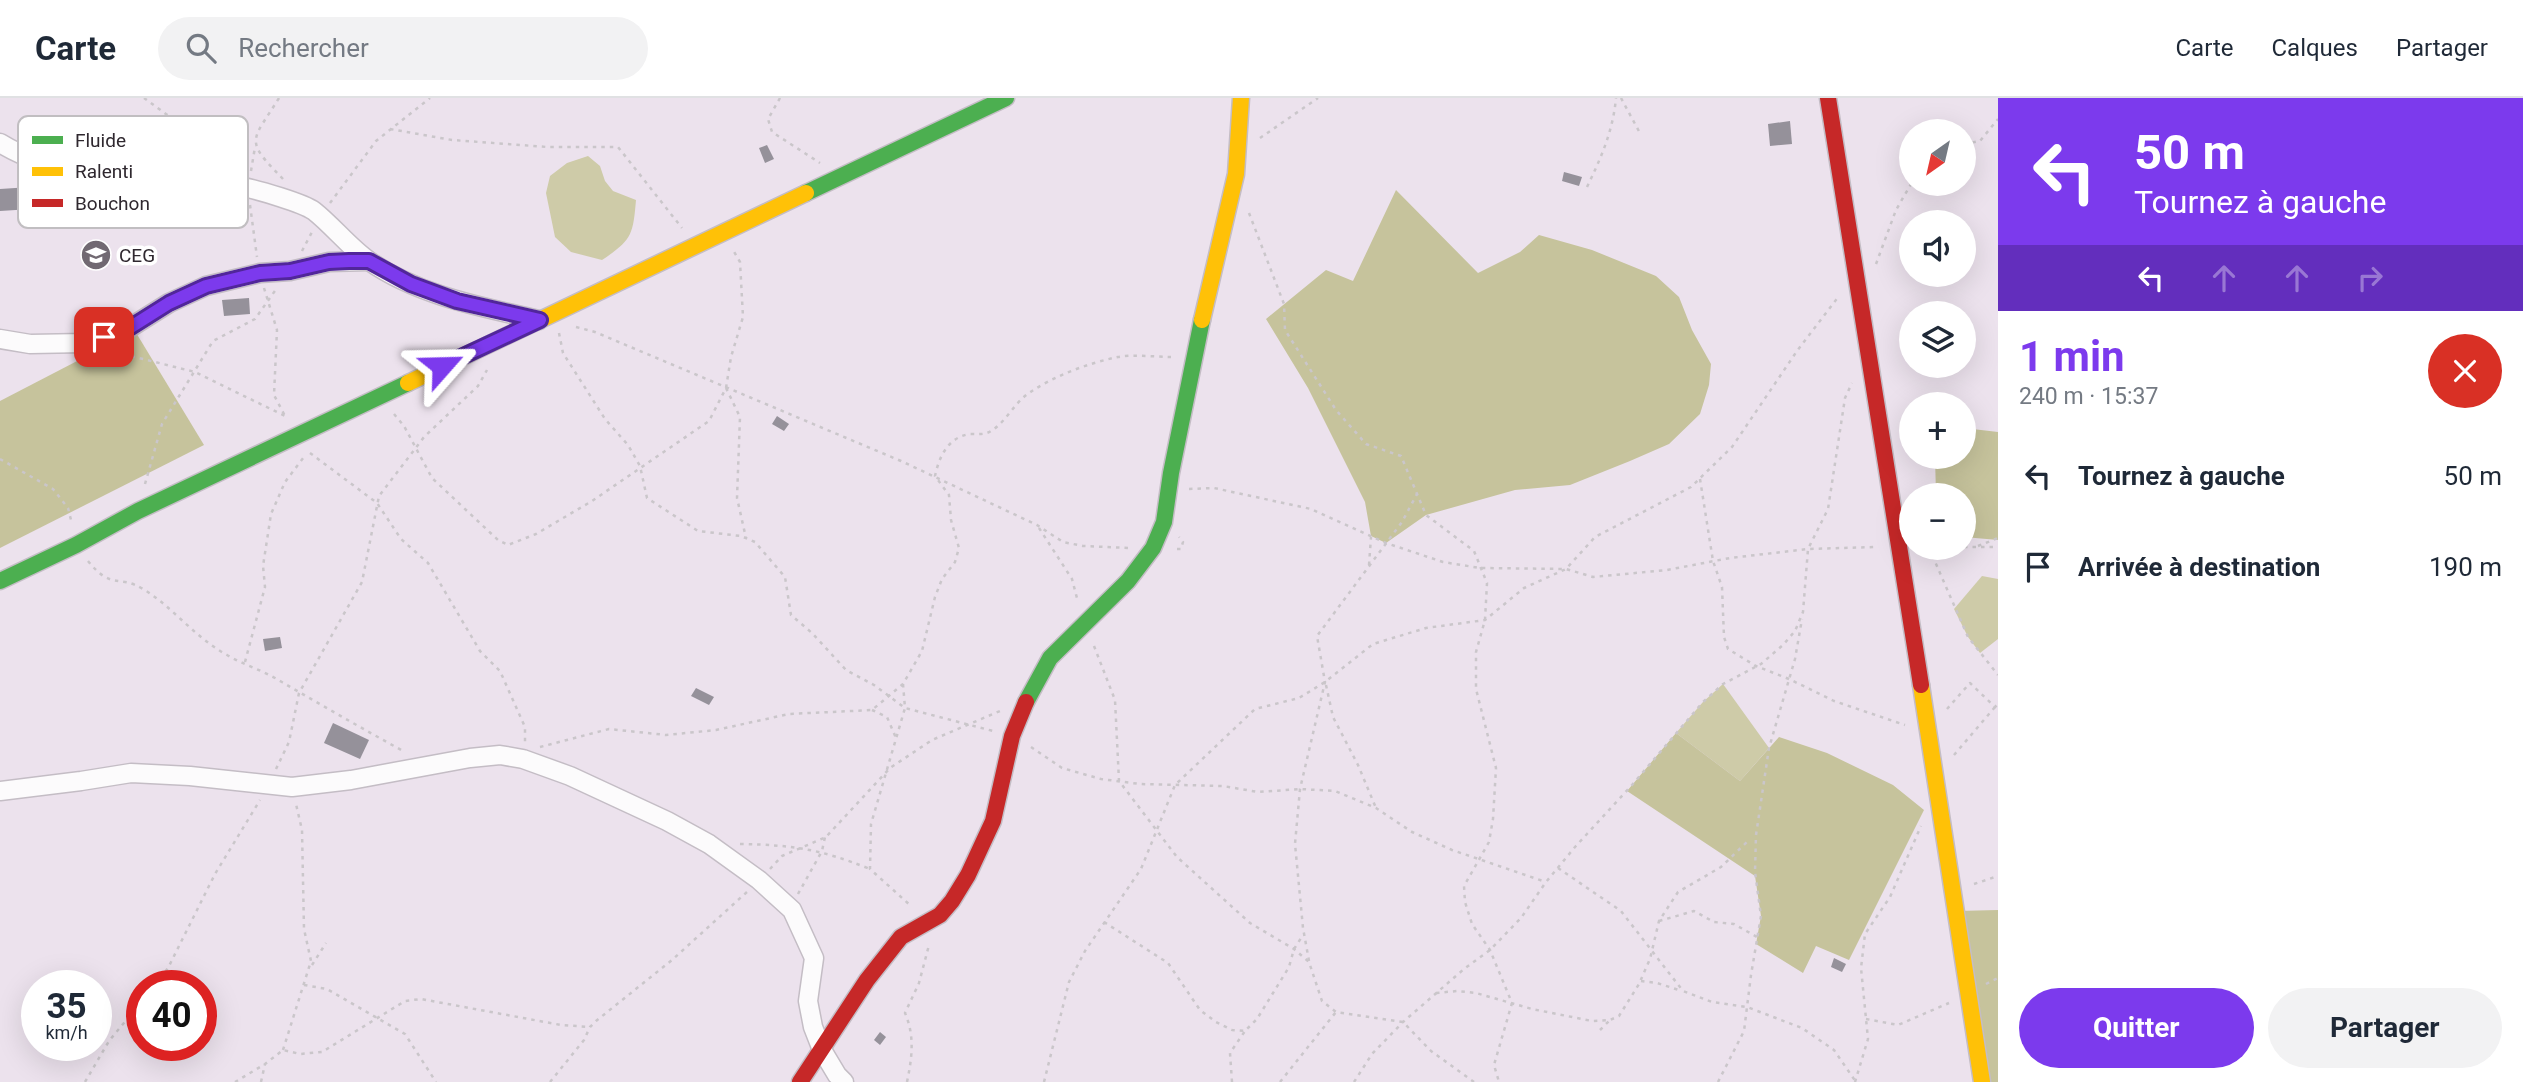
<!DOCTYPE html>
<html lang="fr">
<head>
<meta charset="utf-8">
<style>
	:root { --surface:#fff; --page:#f2f2f3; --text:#1f2937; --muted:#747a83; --line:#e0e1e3; --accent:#7c3aed }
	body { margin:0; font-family:Roboto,sans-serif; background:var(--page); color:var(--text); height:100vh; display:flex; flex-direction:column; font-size:26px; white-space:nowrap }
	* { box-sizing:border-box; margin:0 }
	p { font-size:23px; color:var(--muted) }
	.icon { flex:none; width:38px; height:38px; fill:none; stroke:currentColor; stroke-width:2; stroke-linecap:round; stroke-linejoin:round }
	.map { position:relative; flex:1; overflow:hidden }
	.sheet { display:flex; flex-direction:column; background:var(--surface); width:525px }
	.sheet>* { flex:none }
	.top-card { background:#7c3aed; color:#fff; overflow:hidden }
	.needle { width:46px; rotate:214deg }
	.buttons { position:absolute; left:1899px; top:21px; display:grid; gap:14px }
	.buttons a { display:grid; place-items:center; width:77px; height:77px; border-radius:50%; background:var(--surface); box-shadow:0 7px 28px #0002; font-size:35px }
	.speed { position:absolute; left:21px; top:872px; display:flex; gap:14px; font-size:35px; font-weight:700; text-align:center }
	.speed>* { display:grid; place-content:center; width:91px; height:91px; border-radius:50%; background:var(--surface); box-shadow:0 7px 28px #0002; line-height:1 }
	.speed small { font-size:18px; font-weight:400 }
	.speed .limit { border:10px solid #d22; background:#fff; color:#111 }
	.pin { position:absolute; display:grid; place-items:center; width:60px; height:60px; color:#fff; margin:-30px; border-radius:14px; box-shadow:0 4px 10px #0006 }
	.me { position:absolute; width:77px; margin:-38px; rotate:65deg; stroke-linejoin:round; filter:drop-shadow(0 0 5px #0008) }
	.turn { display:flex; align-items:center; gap:24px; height:147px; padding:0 21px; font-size:32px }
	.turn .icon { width:91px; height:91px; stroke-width:2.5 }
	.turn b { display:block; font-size:49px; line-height:60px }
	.lanes { display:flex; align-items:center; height:66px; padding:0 21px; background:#0003; justify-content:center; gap:35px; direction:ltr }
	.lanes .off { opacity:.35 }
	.round { display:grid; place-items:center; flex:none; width:74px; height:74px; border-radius:37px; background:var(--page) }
	.summary { display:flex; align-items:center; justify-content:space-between; height:119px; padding:0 21px }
	h1 { font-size:42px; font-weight:700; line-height:52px; color:var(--accent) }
	.button { display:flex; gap:14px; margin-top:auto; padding:14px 21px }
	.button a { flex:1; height:80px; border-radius:42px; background:var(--accent); color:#fff; font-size:28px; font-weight:700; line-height:80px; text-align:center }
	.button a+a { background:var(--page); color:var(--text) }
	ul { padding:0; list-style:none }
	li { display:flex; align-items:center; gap:21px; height:91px; padding:0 21px }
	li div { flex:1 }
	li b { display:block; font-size:26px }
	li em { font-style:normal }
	header { display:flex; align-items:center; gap:42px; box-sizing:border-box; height:98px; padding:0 35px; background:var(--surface); border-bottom:2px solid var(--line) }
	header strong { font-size:33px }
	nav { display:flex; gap:38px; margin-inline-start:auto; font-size:24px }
	.search { width:490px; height:63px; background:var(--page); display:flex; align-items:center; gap:18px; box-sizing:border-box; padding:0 24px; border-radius:38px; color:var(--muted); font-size:26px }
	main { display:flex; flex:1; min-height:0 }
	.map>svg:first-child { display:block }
	.green { fill:#cecba8 }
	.forest { fill:#c6c39c }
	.building { fill:#95919a }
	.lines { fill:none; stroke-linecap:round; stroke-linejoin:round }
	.street-casing { stroke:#c4bdc5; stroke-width:21 }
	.fast-casing { stroke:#c4bdc5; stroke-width:19 }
	.slow-casing { stroke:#c4bdc5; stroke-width:19 }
	.jam-casing { stroke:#c4bdc5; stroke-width:19 }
	.path { stroke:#cac6ca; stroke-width:2.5; stroke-dasharray:3.5 5; stroke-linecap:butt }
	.street { stroke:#fcfbfc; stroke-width:18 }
	.fast { stroke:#4caf50; stroke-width:16 }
	.slow { stroke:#ffc107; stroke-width:16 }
	.jam { stroke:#c62828; stroke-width:16 }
	.route-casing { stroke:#51269a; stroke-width:18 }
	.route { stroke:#7c3aed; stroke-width:12 }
	.labels { text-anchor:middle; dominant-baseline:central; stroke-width:7; stroke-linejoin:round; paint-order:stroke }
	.poi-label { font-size:19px; fill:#2f282f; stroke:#fff; text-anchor:start }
	.key { fill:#fff; stroke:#c1bec1; stroke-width:2 }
	.key-label { font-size:19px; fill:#2f282f }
</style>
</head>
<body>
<header>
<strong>Carte</strong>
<div class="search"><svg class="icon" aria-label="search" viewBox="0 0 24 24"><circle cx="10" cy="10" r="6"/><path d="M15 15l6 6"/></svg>Rechercher</div>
<nav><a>Carte</a><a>Calques</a><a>Partager</a></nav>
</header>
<main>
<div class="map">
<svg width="1998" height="984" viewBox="0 0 1998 984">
	<rect width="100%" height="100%" fill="#ece2ed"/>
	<!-- green -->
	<g class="green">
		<path d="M588 58 600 68 605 83 613 93 636 102C633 137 632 142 602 162L571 154 555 139 546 95 550 78 567 65Z"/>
		<path d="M1982 478 1998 481V541L1980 555 1968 539 1954 511Z"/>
		<path d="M1723 586 1769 650 1740 683 1676 635 1703 604Z"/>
	</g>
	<!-- forest -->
	<g class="forest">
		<path d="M1396 92 1478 175 1520 154 1539 137 1592 152 1656 178 1679 199 1692 232 1711 266 1709 287 1700 316 1669 346 1630 363 1570 387 1515 392 1426 417 1386 445 1371 438 1365 404 1308 290 1266 221 1326 172 1353 183Z"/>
		<path d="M135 233 204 347 0 450V303Z"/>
		<path d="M1964 330 1998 334V442L1964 439V397H1936L1935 359H1964Z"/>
		<path d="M1676 635 1740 683 1779 639 1827 655 1893 687 1924 712 1849 862 1816 848 1803 875 1756 846 1761 818 1755 778 1627 693Z"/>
		<path d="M1998 812V984H1984L1957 813Z"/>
	</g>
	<!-- building -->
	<g class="building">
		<path d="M1790 23 1792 46 1770 48 1768 26Z"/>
		<path d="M767 47 774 61 765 65 759 50Z"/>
		<path d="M1564 74 1582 79 1579 88 1562 83Z"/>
		<path d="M61 87 63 109 0 113V91Z"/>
		<path d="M249 200 250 216 224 218 222 202Z"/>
		<path d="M777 318 789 326 784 333 772 326Z"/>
		<path d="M280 539 282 550 265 553 263 541Z"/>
		<path d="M696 590 714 599 709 607 691 598Z"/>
		<path d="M333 625 369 642 360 661 324 645Z"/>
		<path d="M1834 860 1846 866 1842 874 1831 869Z"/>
		<path d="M880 934 886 939 880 947 874 942Z"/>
	</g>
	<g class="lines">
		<!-- street casing -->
		<g class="street-casing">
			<g id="street">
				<path d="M0 45C52 77 115 80 175 83 198 84 220 84 243 89 258 92 303 105 314 113 333 128 349 149 369 163 419 198 482 209 539 222"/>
				<path d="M0 241 30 246 85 245 123 234 169 205 206 188 260 175 290 173 329 164 369 163"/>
				<path d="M0 693 81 683 131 675 190 678 292 689 351 682 470 660 500 657 523 661 570 678 667 723 709 746 759 782 792 812 814 860 808 903 813 929 822 952 837 977 844 984"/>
			</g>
		</g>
		<!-- fast casing -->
		<g class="fast-casing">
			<g id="fast">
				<path d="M806 95 1006 0"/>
				<path d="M0 483 76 447 138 413 408 285"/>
				<path d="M1026 604 1050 560 1128 483 1153 450 1164 424 1171 375 1202 222"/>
			</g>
		</g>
		<!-- slow casing -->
		<g class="slow-casing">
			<g id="slow">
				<path d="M1202 222 1236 76 1241 0"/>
				<path d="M408 285 806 95"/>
				<path d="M1921 587 1982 984"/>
			</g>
		</g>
		<!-- jam casing -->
		<g class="jam-casing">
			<g id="jam">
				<path d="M1828 0 1921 587"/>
				<path d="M800 984 867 882 901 839 940 817 952 803 968 777 993 723 1012 638 1026 604"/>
			</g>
		</g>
		<!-- path -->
		<g class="path">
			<path d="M144 0 211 49 215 70"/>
			<path d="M279 0C251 45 244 41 283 81"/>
			<path d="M780 0 768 21 772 34 820 65"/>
			<path d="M1621 0 1641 37"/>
			<path d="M390 31 452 42 547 49H618L682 130"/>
			<path d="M1260 40 1318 0"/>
			<path d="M1964 46 1980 43 1998 21"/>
			<path d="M251 73 255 49"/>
			<path d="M1587 89C1601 60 1613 33 1616 0"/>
			<path d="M330 105 376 43 430 0"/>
			<path d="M250 107 257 159"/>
			<path d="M1249 115 1284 206 1285 232 1336 312 1366 346 1401 358 1426 417 1474 453 1487 485 1485 522 1476 554V591L1496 670 1493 721 1489 744 1464 788 1465 804 1472 826 1490 852 1512 905 1494 967 1499 984"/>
			<path d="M302 153 312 134"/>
			<path d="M1876 166 1896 112 1911 86"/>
			<path d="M264 190 277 232 274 297 285 318"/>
			<path d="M576 229 595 234 901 363 1037 427 1063 444 1083 448 1128 450"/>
			<path d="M559 235 563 255 605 321 628 347 640 368 647 400 698 433 741 438 755 444 785 479 791 517 812 535 846 572 874 587 905 610 993 633"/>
			<path d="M115 254 195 274 285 318"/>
			<path d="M726 290 740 319 737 400 746 440"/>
			<path d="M394 316 404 328 432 380 498 442 508 447 536 436 592 403 709 323 726 290 731 259 743 219 740 164 733 152"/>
			<path d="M310 355 377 405 401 441 428 465 480 553 500 573 525 629V646"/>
			<path d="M0 361 53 391 68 410 72 426"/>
			<path d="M1700 381 1713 463 1722 489 1724 539 1728 551 1756 568 1789 581 1834 603 1905 627"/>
			<path d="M145 386 162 326 213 243 255 221 277 190"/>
			<path d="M1189 391 1214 390 1311 411 1386 445 1443 464 1480 470 1566 471 1593 479 1667 472 1730 460 1808 451 1877 449"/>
			<path d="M1039 430 1072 481 1078 504"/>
			<path d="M1978 448 1998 440"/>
			<path d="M1964 449H1998"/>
			<path d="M1929 450 1968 539 1998 577"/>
			<path d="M1177 451H1181L1183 444 1179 439"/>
			<path d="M88 463C112 493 119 476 143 491 173 509 194 539 227 557 242 566 259 571 275 580 318 605 361 630 405 654"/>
			<path d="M1369 467 1371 439"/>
			<path d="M1094 548 1115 602 1119 683 1177 759 1250 825 1294 851 1309 864 1322 903 1336 914 1403 924 1431 953 1474 984"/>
			<path d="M245 564 265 489 263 468 271 416 285 384 304 359"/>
			<path d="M903 586 905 610 871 726 870 771 911 808"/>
			<path d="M1326 587 1333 619 1358 667 1376 710"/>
			<path d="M1947 611 1970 585 1995 609 1998 606"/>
			<path d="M872 612 887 619 896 640"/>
			<path d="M540 649 609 631 666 637 716 632 789 616 872 612 903 586 922 553 935 499 942 481 955 464 959 450 951 422 949 397 935 378C939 359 948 339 970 336 978 336 985 337 991 333 1006 324 1014 305 1029 295 1054 278 1088 265 1118 259 1135 256 1155 259 1172 259"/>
			<path d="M1031 649 1062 670 1101 681 1140 686 1223 688 1258 694 1300 691 1335 693 1376 710 1412 734 1452 752 1546 784"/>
			<path d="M1954 657 1995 609"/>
			<path d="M276 671 289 644 299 595 362 484 379 398 424 339 478 288 487 272"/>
			<path d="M740 746C793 747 820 751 870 771"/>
			<path d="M1558 770 1621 813 1683 893 1712 904 1747 909 1802 930 1834 952 1856 984"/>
			<path d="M770 771 782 758 826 739 890 670 932 642 1000 613"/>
			<path d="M1974 786 1998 778"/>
			<path d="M798 796 822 753 825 739"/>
			<path d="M1659 823 1694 813 1714 824 1734 826 1757 839"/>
			<path d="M1104 824 1168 865 1200 912 1216 924 1232 932 1245 933 1257 921 1289 869 1294 851 1303 837"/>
			<path d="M1309 863 1303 830 1295 746 1300 691 1325 584 1317 538 1402 424 1417 396"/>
			<path d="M312 867 326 845"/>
			<path d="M1641 883 1657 885 1682 893"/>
			<path d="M1986 886 1998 880"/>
			<path d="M155 887 168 870 215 776 260 702"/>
			<path d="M304 887 327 891 405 936 436 984"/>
			<path d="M1436 895 1457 893 1476 895 1532 911 1592 923 1610 922 1619 918 1639 886 1650 861 1659 823 1678 794 1721 769 1750 741"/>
			<path d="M1866 921 1898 927 1949 905"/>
			<path d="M1600 932 1610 922"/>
			<path d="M283 952 311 863 304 831 302 732 296 706"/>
			<path d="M85 984 109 943 142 903"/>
			<path d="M235 984 265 966 283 952 300 956 322 954 405 903 421 901 561 927 589 929"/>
			<path d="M261 984 265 966"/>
			<path d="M550 984 584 942 590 929 596 923 672 862 748 793"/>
			<path d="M907 984C912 960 915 938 905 915L919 885 929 847"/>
			<path d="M1044 984 1069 884 1085 853 1141 771 1175 687 1255 611 1299 600 1325 584 1373 546 1426 530 1485 522 1524 490 1566 471 1595 439 1691 389 1732 349 1797 253 1839 198"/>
			<path d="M1232 984 1230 955 1245 933"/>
			<path d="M1280 984 1336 914"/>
			<path d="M1354 984 1372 956 1403 924 1464 871 1490 852 1521 820 1546 784 1575 749 1632 687 1703 604 1723 586 1761 566 1783 547 1795 533 1803 514 1808 451 1828 411 1845 300 1852 285"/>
			<path d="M1718 984 1744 933 1751 877 1761 818 1755 774 1756 737 1769 650 1795 561 1802 521"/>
			<path d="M1855 984 1868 941 1861 870 1865 836 1890 799 1921 728"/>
		</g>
		<!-- street -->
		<use href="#street" class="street"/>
		<!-- fast -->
		<use href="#fast" class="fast"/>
		<!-- slow -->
		<use href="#slow" class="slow"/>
		<!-- jam -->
		<use href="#jam" class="jam"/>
	</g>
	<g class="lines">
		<!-- route casing -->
		<g class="route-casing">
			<path id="route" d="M104 239 123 234 169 205 206 188 260 175 290 173 329 164 349 163H369L411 186 457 203 540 222 442 268"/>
		</g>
		<!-- route -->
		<use href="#route" class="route"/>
	</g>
	<!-- icons -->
	<defs>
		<g id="school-disc" transform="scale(1.575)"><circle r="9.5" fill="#716972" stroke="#fff"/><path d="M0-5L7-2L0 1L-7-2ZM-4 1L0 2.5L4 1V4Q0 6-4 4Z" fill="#fff"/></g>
	</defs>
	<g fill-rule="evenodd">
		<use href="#school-disc" x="96" y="157"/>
	</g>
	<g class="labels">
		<!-- poi labels -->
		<g class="poi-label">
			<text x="119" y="157">CEG</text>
		</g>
	</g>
	<!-- legend -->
	<rect x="18" y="18" width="230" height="112" rx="10" class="key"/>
	<rect x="32" y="38" width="31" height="8" fill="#4caf50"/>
	<rect x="32" y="69" width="31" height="9" fill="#ffc107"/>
	<rect x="32" y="101" width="31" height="8" fill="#c62828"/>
	<g class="key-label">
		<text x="75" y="49">Fluide</text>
		<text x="75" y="80">Ralenti</text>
		<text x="75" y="112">Bouchon</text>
	</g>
</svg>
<div class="buttons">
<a><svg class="needle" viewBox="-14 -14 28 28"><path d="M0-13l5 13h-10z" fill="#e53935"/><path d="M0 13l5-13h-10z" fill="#747a83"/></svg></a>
<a><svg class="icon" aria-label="sound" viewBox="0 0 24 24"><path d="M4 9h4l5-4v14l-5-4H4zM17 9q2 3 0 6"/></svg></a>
<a><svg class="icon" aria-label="layers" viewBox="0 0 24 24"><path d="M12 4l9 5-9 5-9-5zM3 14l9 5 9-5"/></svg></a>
<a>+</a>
<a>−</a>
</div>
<div class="speed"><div>35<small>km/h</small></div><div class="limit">40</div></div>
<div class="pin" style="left:104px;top:239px;background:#d93025"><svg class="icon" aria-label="arrive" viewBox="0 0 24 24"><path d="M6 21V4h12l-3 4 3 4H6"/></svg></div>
<svg class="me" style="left:442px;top:268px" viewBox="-20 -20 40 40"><path d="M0-17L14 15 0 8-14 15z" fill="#7c3aed" stroke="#fff" stroke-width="4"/></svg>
</div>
<section class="sheet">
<div class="top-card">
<div class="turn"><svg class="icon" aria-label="left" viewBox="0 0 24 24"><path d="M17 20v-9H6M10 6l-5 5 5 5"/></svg><div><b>50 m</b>Tournez à gauche</div></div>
<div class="lanes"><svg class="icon" aria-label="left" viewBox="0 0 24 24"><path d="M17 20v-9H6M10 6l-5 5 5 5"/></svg><svg class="icon off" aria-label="ahead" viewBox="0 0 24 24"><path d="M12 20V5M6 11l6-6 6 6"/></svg><svg class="icon off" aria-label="ahead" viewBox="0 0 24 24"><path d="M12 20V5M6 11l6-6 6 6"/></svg><svg class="icon off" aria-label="right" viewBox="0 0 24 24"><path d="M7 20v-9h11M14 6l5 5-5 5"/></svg></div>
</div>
<div class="summary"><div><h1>1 min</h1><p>240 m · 15:37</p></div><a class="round" style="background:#d93025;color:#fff"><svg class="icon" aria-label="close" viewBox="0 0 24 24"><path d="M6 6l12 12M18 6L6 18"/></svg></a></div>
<ul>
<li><svg class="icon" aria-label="left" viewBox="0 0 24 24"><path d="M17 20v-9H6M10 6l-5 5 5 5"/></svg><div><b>Tournez à gauche</b></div><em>50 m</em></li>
<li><svg class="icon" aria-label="arrive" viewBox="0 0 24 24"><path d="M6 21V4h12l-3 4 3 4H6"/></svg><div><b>Arrivée à destination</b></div><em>190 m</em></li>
</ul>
<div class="button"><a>Quitter</a><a>Partager</a></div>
</section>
</main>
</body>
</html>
